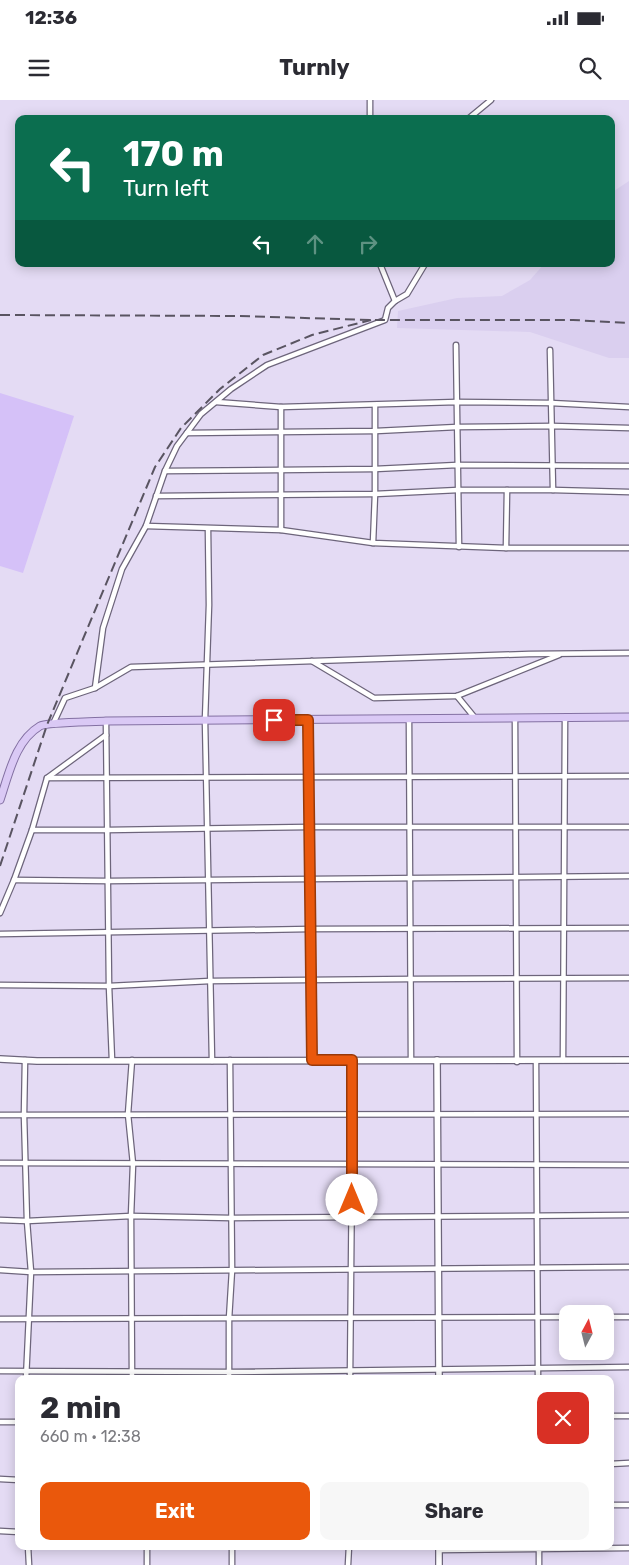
<!DOCTYPE html>
<html lang="en">
<head>
<meta charset="utf-8">
<style>
	:root { --surface:#fff; --page:#f7f7f7; --text:#2b2b33; --muted:#7c7c81; --accent:#ea580c }
	body { margin:0; font-family:Rubik,sans-serif; background:var(--page); color:var(--text); height:100vh; display:flex; flex-direction:column; font-size:19px; white-space:nowrap }
	* { box-sizing:border-box; margin:0 }
	p { font-size:16px; color:var(--muted) }
	.icon { flex:none; width:28px; height:28px; fill:none; stroke:currentColor; stroke-width:2; stroke-linecap:round; stroke-linejoin:round }
	.map { position:relative; flex:1; overflow:hidden }
	.panel { position:absolute; left:15px; top:1275px; width:599px; height:175px; display:flex; flex-direction:column; background:var(--surface); border-radius:10px; box-shadow:0 2px 12px #0003 }
	.panel>* { flex:none }
	.banner { position:absolute; left:15px; top:15px; width:600px; height:152px; border-radius:10px; box-shadow:0 2px 12px #0003; background:#0b6e4f; color:#fff; overflow:hidden }
	.needle { width:32px; rotate:7deg }
	.controls { position:absolute; left:559px; top:1205px; display:grid; gap:10px }
	.controls a { display:grid; place-items:center; width:55px; height:55px; border-radius:10px; background:var(--surface); box-shadow:0 2px 12px #0003; font-size:25px }
	.pin { position:absolute; display:grid; place-items:center; width:42px; height:42px; color:#fff; margin:-21px; border-radius:10px; box-shadow:0 2px 8px #0006 }
	.me { position:absolute; width:55px; margin:-28px; rotate:0deg; stroke-linejoin:round; filter:drop-shadow(0 0 4px #0008) }
	.turn { display:flex; align-items:center; gap:18px; height:105px; padding:0 25px; font-size:22px }
	.turn .icon { width:65px; height:65px; stroke-width:2.5 }
	.turn b { display:block; font-size:35px; line-height:42px }
	.lanes { display:flex; align-items:center; height:48px; padding:0 25px; background:#0003; justify-content:center; gap:25px; direction:ltr }
	.lanes .off { opacity:.35 }
	.round { display:grid; place-items:center; flex:none; width:52px; height:52px; border-radius:10px; background:var(--page) }
	.overview { display:flex; align-items:center; justify-content:space-between; height:85px; padding:0 25px }
	h1 { font-size:30px; font-weight:700; line-height:38px }
	.primary-button { display:flex; gap:10px; margin-top:auto; padding:10px 25px }
	.primary-button a { flex:1; height:58px; border-radius:10px; background:var(--accent); color:#fff; font-size:20px; font-weight:700; line-height:58px; text-align:center }
	.primary-button a+a { background:var(--page); color:var(--text) }
	.status { display:flex; justify-content:space-between; align-items:center; height:35px; padding:0 25px; background:var(--surface); direction:ltr }
	.status svg { height:14px; fill:currentColor }
	header { display:flex; justify-content:space-between; align-items:center; height:65px; padding:0 25px; background:var(--surface); font-size:22px; font-weight:700 }
	.map>svg:first-child { display:block }
	.built { fill:#dacfef }
	.green { fill:#d5c1f8 }
	.lines { fill:none; stroke-linecap:round; stroke-linejoin:round }
	.minor-casing { stroke:#6d657b; stroke-width:7 }
	.tertiary-casing { stroke:#6d657b; stroke-width:8 }
	.primary-casing { stroke:#8370a2; stroke-width:9 }
	.minor { stroke:#fff; stroke-width:4.5 }
	.tertiary { stroke:#fff; stroke-width:5.5 }
	.primary { stroke:#dac9f5; stroke-width:7 }
	.rail { stroke:#595461; stroke-width:2; stroke-dasharray:10 5; stroke-linecap:butt }
	.route-casing { stroke:#983908; stroke-width:12 }
	.route { stroke:#ea580c; stroke-width:9 }
</style>
</head>
<body>
<div class="status"><b>12:36</b><svg viewBox="0 0 49 12"><path d="M0 12V9h3v3zM5 12V6h3v6zM10 12V3h3v9zM15 12V0h3v12zM26 1h20v11H26zM47 4h2v5h-2z"/></svg></div>
<header><svg class="icon" aria-label="menu" viewBox="0 0 24 24"><path d="M4 6h16M4 12h16M4 18h16"/></svg>Turnly<svg class="icon" aria-label="search" viewBox="0 0 24 24"><circle cx="10" cy="10" r="6"/><path d="M15 15l6 6"/></svg></header>
<div class="map">
<svg width="629" height="1465" viewBox="0 0 629 1465">
	<rect width="100%" height="100%" fill="#e4dbf4"/>
	<!-- built -->
	<path class="built" d="M629 81V258H609L530 232 397 228 398 211 457 198 502 196 530 180 544 164H611V93Z"/>
	<!-- green -->
	<path class="green" d="M0 293 74 316 23 473 0 466Z"/>
	<g class="lines">
		<!-- minor casing -->
		<g class="minor-casing">
			<g id="minor">
				<path d="M370 19V0"/>
				<path d="M468 19 491 0"/>
				<path d="M380 164 395 201"/>
				<path d="M456 245 459 447"/>
				<path d="M550 250 553 390"/>
				<path d="M216 302 281 307 457 302 551 303 629 307"/>
				<path d="M281 307V430"/>
				<path d="M187 333 376 331 457 327 552 326 629 328"/>
				<path d="M165 371 375 369 457 365 629 366"/>
				<path d="M156 396 375 394 458 390H553L629 392"/>
				<path d="M146 426 281 430 373 443 506 448H629"/>
				<path d="M208 429 209 505 205 620 212 961"/>
				<path d="M373 443 375 394V306"/>
				<path d="M506 448 507 390"/>
				<path d="M312 561 374 598 457 596 559 555"/>
				<path d="M95 588 103 528 122 469 146 426 165 371 177 346 201 314 231 289 267 265 385 220 388 208 395 201 407 194 425 164"/>
				<path d="M457 596 475 618"/>
				<path d="M515 618 517 962"/>
				<path d="M308 619 312 960"/>
				<path d="M409 619 411 960"/>
				<path d="M106 621 109 886 112 960"/>
				<path d="M53 624 65 598 95 588 131 567 529 554 629 553"/>
				<path d="M47 678 629 676"/>
				<path d="M32 730H107L309 727H629"/>
				<path d="M14 780 108 781 629 776"/>
				<path d="M0 813 14 780 32 730 47 678 106 635"/>
				<path d="M0 834 310 829 629 828"/>
				<path d="M0 885 109 886 210 881 411 879 629 878"/>
				<path d="M25 960 24 1015 27 1121 31 1172 26 1279"/>
				<path d="M132 960 128 1014 133 1064 131 1116 132 1279"/>
				<path d="M563 960 565 618"/>
				<path d="M536 961 538 1279"/>
				<path d="M0 1015 629 1014"/>
				<path d="M0 1063 629 1065"/>
				<path d="M0 1120 27 1121 131 1116 231 1118 629 1115"/>
				<path d="M0 1170 31 1172 629 1167"/>
				<path d="M605 1217H629"/>
				<path d="M0 1219 568 1217"/>
				<path d="M0 1271 229 1272 629 1267"/>
				<path d="M229 1279V1219L232 1170 230 960"/>
				<path d="M350 1279 353 960"/>
				<path d="M610 1316H629"/>
				<path d="M0 1322H19"/>
				<path d="M610 1364 629 1363"/>
				<path d="M0 1379 19 1380"/>
				<path d="M610 1405H629"/>
				<path d="M0 1431 19 1432"/>
				<path d="M28 1446 29 1465"/>
				<path d="M232 1446V1465"/>
				<path d="M539 1448V1465"/>
				<path d="M439 1450 629 1448"/>
				<path d="M147 1465V1446"/>
				<path d="M348 1465 349 1446"/>
			</g>
		</g>
		<!-- tertiary casing -->
		<g class="tertiary-casing">
			<g id="tertiary">
				<path d="M0 959 37 961 629 960"/>
				<path d="M437 960 439 1279"/>
				<path d="M439 1446V1465"/>
			</g>
		</g>
		<!-- primary casing -->
		<g class="primary-casing">
			<path id="primary" d="M0 700C9 674 15 641 40 626 47 622 95 622 106 621L629 617"/>
		</g>
		<!-- minor -->
		<use href="#minor" class="minor"/>
		<!-- tertiary -->
		<use href="#tertiary" class="tertiary"/>
		<!-- primary -->
		<use href="#primary" class="primary"/>
		<!-- rail -->
		<g class="rail">
			<path d="M0 215 240 216 371 220H573L629 223"/>
			<path d="M0 766 47 625 155 367 181 328 220 289 263 255 312 235 371 220"/>
		</g>
	</g>
	<g class="lines">
		<!-- route casing -->
		<g class="route-casing">
			<path id="route" d="M274 620H308L312 960H352V1100"/>
		</g>
		<!-- route -->
		<use href="#route" class="route"/>
	</g>
</svg>
<div class="controls">
<a><svg class="needle" viewBox="-14 -14 28 28"><path d="M0-13l5 13h-10z" fill="#e53935"/><path d="M0 13l5-13h-10z" fill="#7c7c81"/></svg></a>
</div>
<div class="pin" style="left:274px;top:620px;background:#d93025"><svg class="icon" aria-label="arrive" viewBox="0 0 24 24"><path d="M6 21V4h12l-3 4 3 4H6"/></svg></div>
<svg class="me" style="left:352px;top:1100px" viewBox="-20 -20 40 40"><circle r="19" fill="#fff"/><path d="M0-13L10 11 0 6-10 11z" fill="#ea580c"/></svg>
<div class="banner">
<div class="turn"><svg class="icon" aria-label="left" viewBox="0 0 24 24"><path d="M17 20v-9H6M10 6l-5 5 5 5"/></svg><div><b>170 m</b>Turn left</div></div>
<div class="lanes"><svg class="icon" aria-label="left" viewBox="0 0 24 24"><path d="M17 20v-9H6M10 6l-5 5 5 5"/></svg><svg class="icon off" aria-label="ahead" viewBox="0 0 24 24"><path d="M12 20V5M6 11l6-6 6 6"/></svg><svg class="icon off" aria-label="right" viewBox="0 0 24 24"><path d="M7 20v-9h11M14 6l5 5-5 5"/></svg></div>
</div>
<section class="panel">
<div class="overview"><div><h1>2 min</h1><p>660 m · 12:38</p></div><a class="round" style="background:#d93025;color:#fff"><svg class="icon" aria-label="close" viewBox="0 0 24 24"><path d="M6 6l12 12M18 6L6 18"/></svg></a></div>
<div class="primary-button"><a>Exit</a><a>Share</a></div>
</section>
</div>
</body>
</html>
